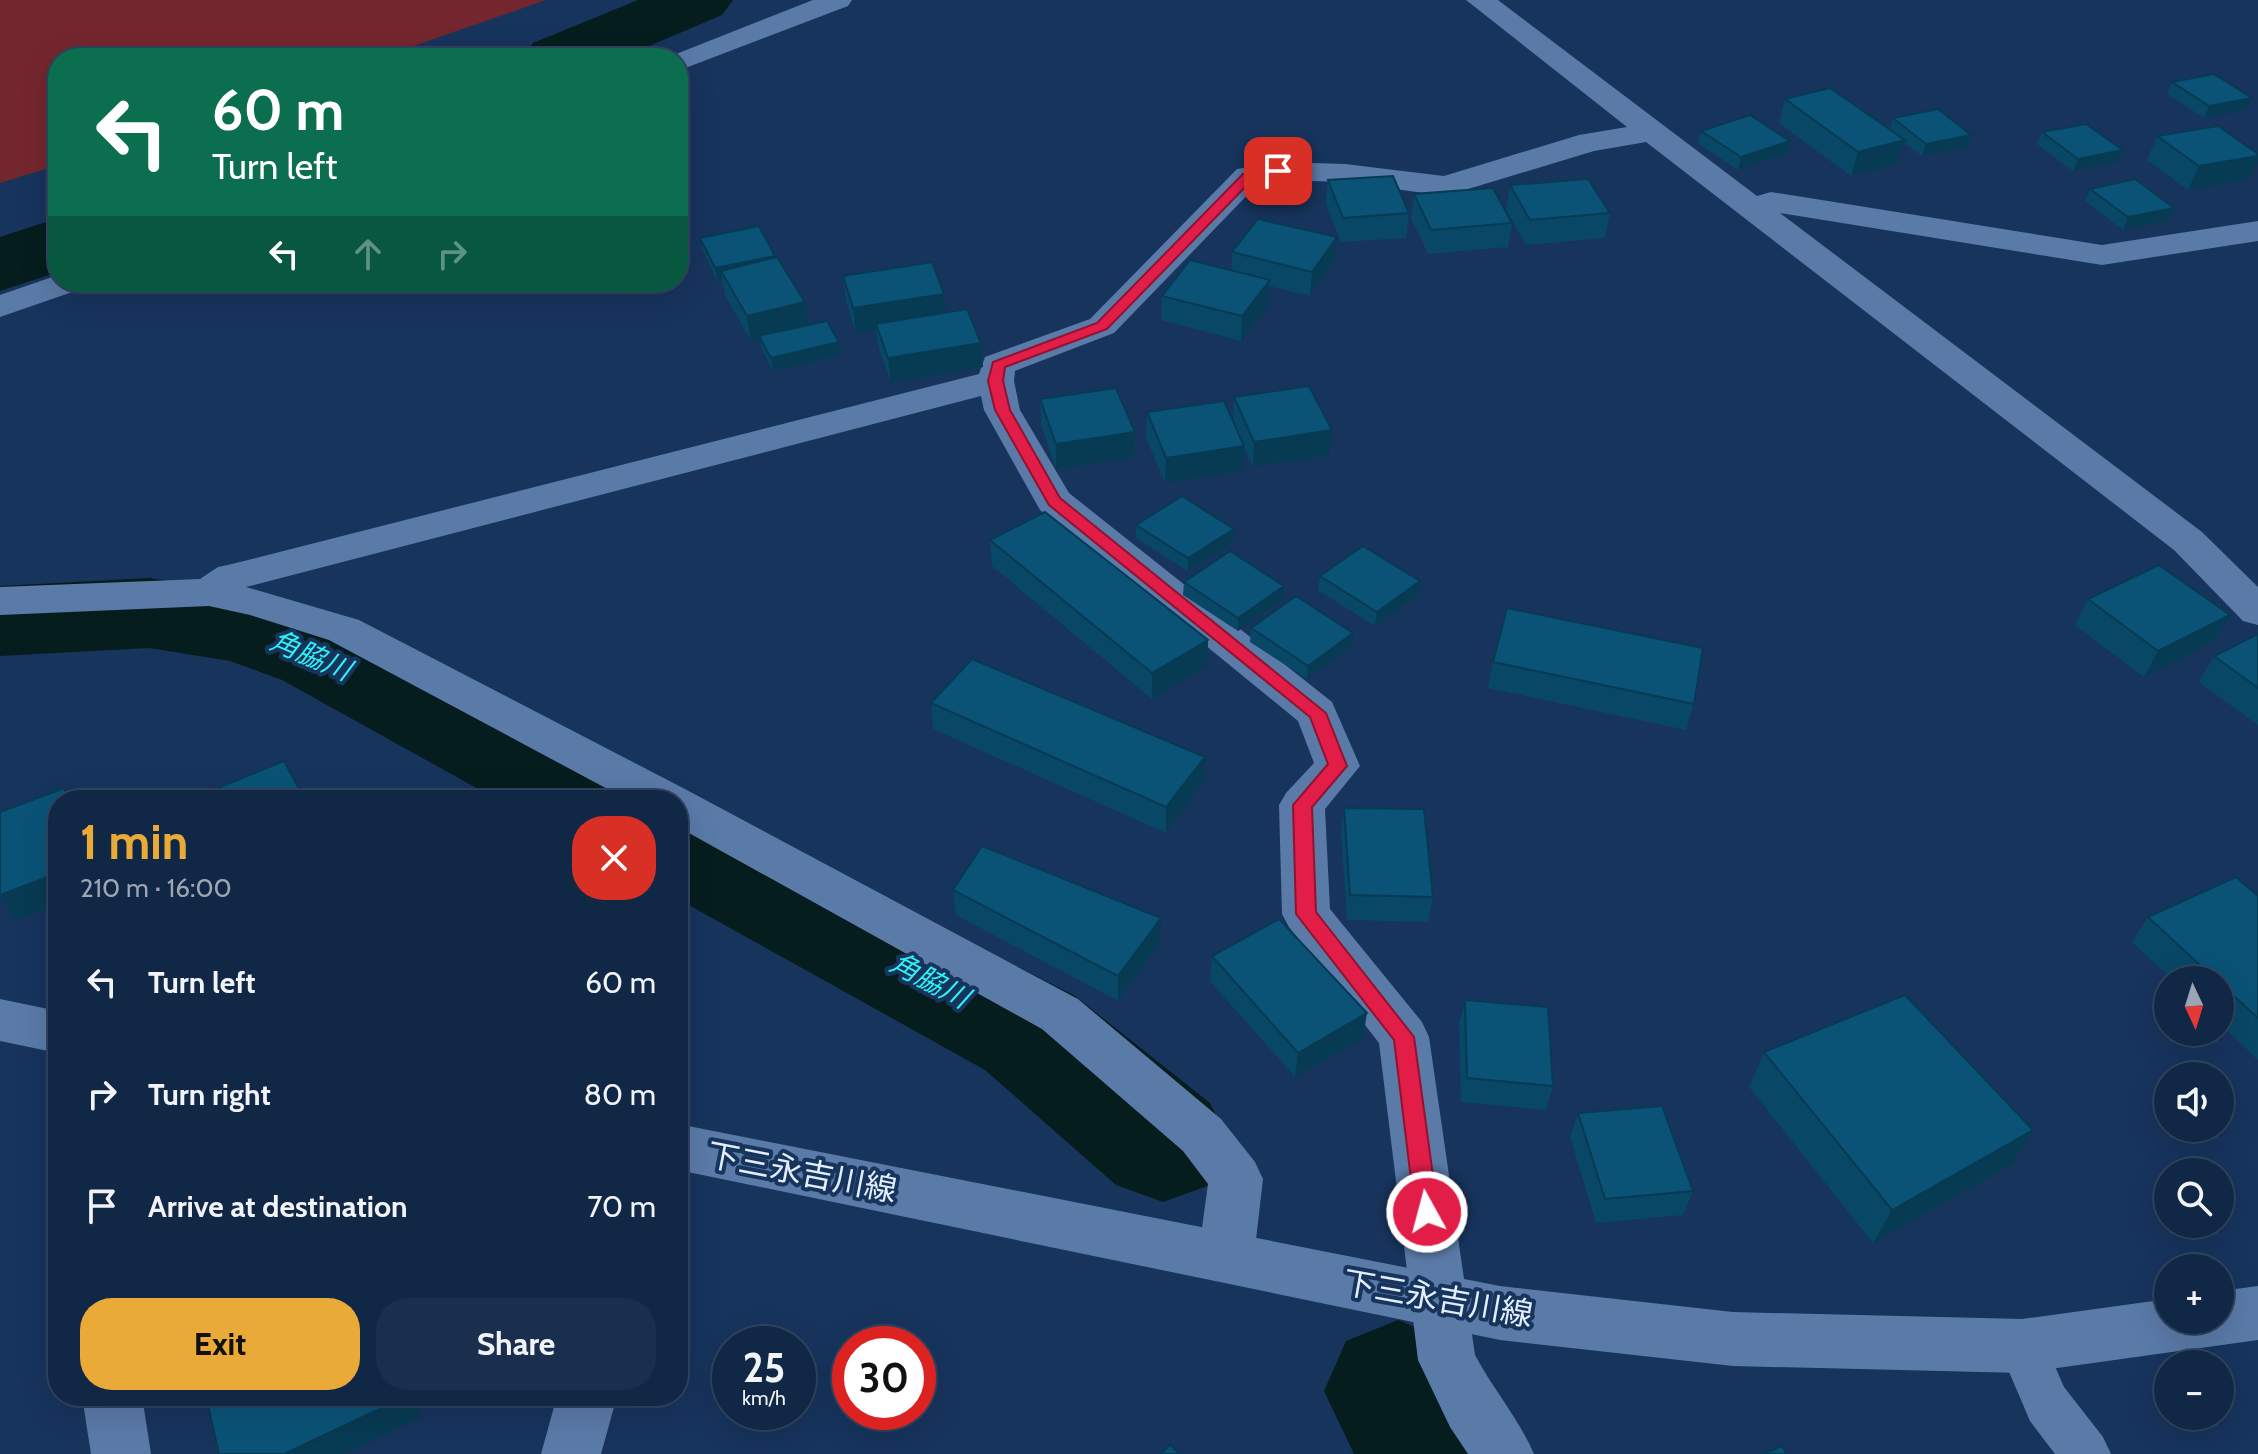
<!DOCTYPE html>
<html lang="en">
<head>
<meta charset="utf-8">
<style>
	:root { --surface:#112746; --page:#1a2f4d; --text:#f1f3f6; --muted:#9ca5b3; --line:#30445f; --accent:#eaaa38 }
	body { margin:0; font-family:Cabin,"Noto Sans JP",sans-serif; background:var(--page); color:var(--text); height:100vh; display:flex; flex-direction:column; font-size:30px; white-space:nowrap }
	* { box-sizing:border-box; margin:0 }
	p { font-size:26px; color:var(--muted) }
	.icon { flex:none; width:44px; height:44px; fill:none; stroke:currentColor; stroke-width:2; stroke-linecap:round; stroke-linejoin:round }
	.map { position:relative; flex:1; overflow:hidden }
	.details { position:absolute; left:48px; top:790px; width:640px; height:616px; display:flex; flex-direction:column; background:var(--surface); border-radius:32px; box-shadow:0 8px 32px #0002,0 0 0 2px var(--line) }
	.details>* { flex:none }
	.top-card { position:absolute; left:48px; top:48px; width:640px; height:244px; border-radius:32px; box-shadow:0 8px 32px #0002,0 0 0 2px var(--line); background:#0b6e4f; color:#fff; overflow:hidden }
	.needle { width:52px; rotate:176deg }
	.buttons { position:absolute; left:2154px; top:966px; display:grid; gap:16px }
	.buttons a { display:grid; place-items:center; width:80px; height:80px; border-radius:50%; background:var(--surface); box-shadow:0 8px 32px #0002,0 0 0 2px var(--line); font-size:40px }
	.speed { position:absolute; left:712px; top:1326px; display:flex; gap:16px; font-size:40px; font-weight:700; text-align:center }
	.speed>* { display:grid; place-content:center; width:104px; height:104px; border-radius:50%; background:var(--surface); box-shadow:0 8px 32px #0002,0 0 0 2px var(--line); line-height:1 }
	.speed small { font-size:20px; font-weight:400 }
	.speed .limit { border:12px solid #d22; background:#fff; color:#111 }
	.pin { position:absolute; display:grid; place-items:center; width:68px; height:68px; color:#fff; margin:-34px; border-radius:16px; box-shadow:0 4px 12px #0006 }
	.me { position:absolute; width:88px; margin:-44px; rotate:353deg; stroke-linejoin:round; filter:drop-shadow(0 0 6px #0008) }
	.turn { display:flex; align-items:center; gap:28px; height:168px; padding:0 32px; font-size:36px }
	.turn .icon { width:104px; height:104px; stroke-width:2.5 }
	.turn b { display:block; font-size:56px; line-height:68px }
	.lanes { display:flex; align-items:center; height:76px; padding:0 32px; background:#0003; justify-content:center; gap:40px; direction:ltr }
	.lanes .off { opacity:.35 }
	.round { display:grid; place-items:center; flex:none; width:84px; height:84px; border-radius:32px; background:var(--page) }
	.head { display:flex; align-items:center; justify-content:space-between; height:136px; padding:0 32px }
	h1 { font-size:48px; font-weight:700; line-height:60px; color:var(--accent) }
	.cta { display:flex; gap:16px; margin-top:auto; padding:16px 32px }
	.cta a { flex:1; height:92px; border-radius:32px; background:var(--accent); color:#111; font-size:32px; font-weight:700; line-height:92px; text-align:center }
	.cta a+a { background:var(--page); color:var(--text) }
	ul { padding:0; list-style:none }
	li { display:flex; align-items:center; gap:24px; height:112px; padding:0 32px }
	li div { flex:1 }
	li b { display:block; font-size:30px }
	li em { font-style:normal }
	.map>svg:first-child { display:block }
	.green { fill:#74262e }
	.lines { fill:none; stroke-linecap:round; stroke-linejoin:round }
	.river { fill:#061d1e; fill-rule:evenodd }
	.service { fill:#5a7aa8; fill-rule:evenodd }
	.minor { fill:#5a7aa8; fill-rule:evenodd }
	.tertiary { fill:#5a7aa8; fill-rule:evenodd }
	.secondary { fill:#5a7aa8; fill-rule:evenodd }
	.wall { fill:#094766 }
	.shaded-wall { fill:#073a53 }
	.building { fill:#0a5377; stroke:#073a53; stroke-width:2 }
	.route { fill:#e11d48; stroke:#92132f; stroke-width:2 }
	.labels { text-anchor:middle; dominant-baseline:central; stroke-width:8; stroke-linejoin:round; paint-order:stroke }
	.water-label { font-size:28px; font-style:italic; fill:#2df1f5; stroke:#17345d }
	.near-street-label { font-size:32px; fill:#e3eefd; stroke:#17345d }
</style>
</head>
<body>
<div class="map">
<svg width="2258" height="1454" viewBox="0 0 2258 1454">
	<rect width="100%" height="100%" fill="#17345d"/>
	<!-- green -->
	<path class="green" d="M0 0H546L379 58H58V165L0 183Z"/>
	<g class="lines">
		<!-- river -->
		<g class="river">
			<path d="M638 0H733L722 15 621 58H523L533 43Z"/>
			<path d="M58 218V272L0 291V237Z"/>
			<path d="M149 578 244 592 356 628 633 770 650 800H498L282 680 230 661 149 648 0 656V586Z"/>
			<path d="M678 801 719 814 1075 996 1210 1103 1230 1144 1210 1185 1163 1202 1116 1185 985 1070 678 899Z"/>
			<path d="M1398 1320 1450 1341 1495 1401 1517 1454H1354L1324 1391 1346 1341Z"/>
		</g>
		<!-- service -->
		<path class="service" d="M2022 1324 2039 1330 2064 1387 2103 1437 2111 1454H2055L2030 1421 1998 1346 2005 1330Z"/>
		<!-- minor -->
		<g class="minor">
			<path d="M813 0H852L848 6 688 67 678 70V58H666Z"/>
			<path d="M1466 0H1498L1757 196 1771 192 2102 245 2258 221V241L2102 265 1780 213 2202 532 2258 587V625L2243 621 2174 550 1646 142 1594 151 1445 196 1345 182 1278 180 1258 184 1114 333 1015 371 1014 381 1020 410 1069 493 1332 702 1360 766 1325 809 1330 909 1422 1022 1429 1037 1475 1355C1493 1389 1519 1419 1534 1454H1468L1450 1427 1418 1360 1379 1043 1289 927 1282 914 1279 805 1286 793 1314 763 1298 721 1040 510 984 410 981 396 246 587 359 620 683 788 1078 999 1221 1119 1255 1162 1263 1179 1254 1257 1246 1275 1226 1283 1206 1275 1198 1257 1208 1184 1183 1151 1042 1029 678 827V800H628L329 640 250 615 209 606 0 615V587L200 579 218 567 232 564 979 374 985 357 1090 319 1237 169 1278 162 1345 164 1444 176 1579 135 1627 127Z"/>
			<path d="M58 275V282H86L81 289 0 317V295Z"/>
			<path d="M82 1396H142L151 1454H91Z"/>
		</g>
		<!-- tertiary -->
		<path class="tertiary" d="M557 1396H617L601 1454H541Z"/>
		<!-- secondary -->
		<g class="secondary">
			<path d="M0 999 58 1011V1053L0 1041Z"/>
			<path d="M678 1124 1500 1286 1733 1312 2022 1319 2168 1299V1320H2220V1291L2258 1286V1340L2022 1373 1733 1366 1500 1340 678 1170Z"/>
		</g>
	</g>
	<!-- wall -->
	<g class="wall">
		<path d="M2172 82 2252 98 2246 110 2204 118 2167 94Z"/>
		<path d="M1785 99 1890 129 1893 118 1967 147 1922 156 1904 142 1897 164 1851 176 1779 123Z"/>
		<path d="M1701 131 1790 141 1787 153 1738 170 1698 143Z"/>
		<path d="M2042 132 2123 150 2117 162 2073 171 2037 144Z"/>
		<path d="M2157 136 2249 179 2188 190 2147 160Z"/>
		<path d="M1328 180 1409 213 1406 238 1341 242 1326 204Z"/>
		<path d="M1510 185 1610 213 1605 238 1526 245 1506 210Z"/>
		<path d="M2090 189 2174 208 2169 220 2123 230 2085 201Z"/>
		<path d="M1414 194 1512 223 1508 247 1428 254 1411 218Z"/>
		<path d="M700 238 775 256 805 302 809 325 839 342 840 355 773 371 762 349 760 339 751 341 725 295 722 280 717 281 703 251Z"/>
		<path d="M1232 252 1334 261 1310 296 1269 286 1268 305 1241 341 1161 320 1162 296 1232 270Z"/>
		<path d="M843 276 946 313 981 343 983 367 891 383 879 349 876 330 856 333 846 301Z"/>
		<path d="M1234 397 1329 455 1253 467 1244 447 1243 471 1165 483 1146 438 1147 412 1233 421Z"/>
		<path d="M1040 399 1135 432 1134 457 1056 469 1041 424Z"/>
		<path d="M1136 525 1234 529 1233 542 1188 571 1136 538Z"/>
		<path d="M990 540 1208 640 1207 666 1152 699 992 566Z"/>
		<path d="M1320 576 1420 581 1418 594 1375 626 1318 590Z"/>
		<path d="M1184 582 1284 586 1283 599 1238 631 1183 595Z"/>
		<path d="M2088 599 2215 640 2144 677 2075 625Z"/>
		<path d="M1251 628 1352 646 1307 679 1250 642Z"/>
		<path d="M2258 634V725L2199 682 2214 656Z"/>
		<path d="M1493 662 1694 704 1686 730 1488 688Z"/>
		<path d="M931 703 1204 782 1166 833 933 729Z"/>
		<path d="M1344 808 1433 897 1428 922 1347 920 1341 833Z"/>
		<path d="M953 890 1160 943 1118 1001 956 915Z"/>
		<path d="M2258 896V1060L2220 1024V980H2173L2132 942 2148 917Z"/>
		<path d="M1212 956 1363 1038 1295 1077 1210 981Z"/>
		<path d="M1465 1000 1553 1086 1546 1110 1461 1102 1459 1025Z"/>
		<path d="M1764 1052 2033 1130 2012 1164 1873 1243 1749 1087Z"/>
		<path d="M1578 1113 1693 1191 1683 1215 1596 1223 1570 1137Z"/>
	</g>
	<!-- shaded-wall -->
	<g class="shaded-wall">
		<path d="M2252 98 2246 110 2204 118 2209 106Z"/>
		<path d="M1971 135 1967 147 1922 156 1926 144Z"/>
		<path d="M1905 140 1897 164 1851 176 1858 152Z"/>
		<path d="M1790 141 1787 153 1738 170 1741 157Z"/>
		<path d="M2123 150 2117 162 2073 171 2078 159Z"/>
		<path d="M2258 156V161L2249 179 2188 190 2199 166Z"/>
		<path d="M2174 208 2169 220 2123 230 2128 217Z"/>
		<path d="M1337 237 1334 261 1310 296 1312 272Z"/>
		<path d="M775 256 777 268 721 271 722 280 717 281 715 268Z"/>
		<path d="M1270 280 1268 305 1241 341 1242 316Z"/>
		<path d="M944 294 946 318 876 324V330L856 333 853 308Z"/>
		<path d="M805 302 809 327 759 336 760 339 751 341 747 316Z"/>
		<path d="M839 342 840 355 773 371 771 358Z"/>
		<path d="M981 343 983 367 891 383 888 358Z"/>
		<path d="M1332 430 1329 455 1253 467 1254 442Z"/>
		<path d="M1135 432 1134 457 1056 469V444Z"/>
		<path d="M1244 446 1243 471 1165 483 1166 458Z"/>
		<path d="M1234 529 1233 542 1188 571V558Z"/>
		<path d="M1420 581 1418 594 1375 626 1377 612Z"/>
		<path d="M1284 586 1283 599 1238 631V618Z"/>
		<path d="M2230 615 2215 640 2144 677 2158 651Z"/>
		<path d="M1353 633 1352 646 1307 679 1308 666Z"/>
		<path d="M1208 640 1207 666 1152 699V673Z"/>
		<path d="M1205 757 1204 782 1166 833V807Z"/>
		<path d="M58 873V904L16 921 0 895Z"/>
		<path d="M1161 918 1160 943 1118 1001V976Z"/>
		<path d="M1367 1013 1363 1038 1295 1077 1298 1053Z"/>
		<path d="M2033 1130 2012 1164 1873 1243 1892 1210Z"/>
		<path d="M407 1396H414L421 1417 344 1454H284Z"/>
	</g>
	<!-- building -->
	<g class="building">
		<path d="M2214 74 2252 98 2209 106 2172 82Z"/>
		<path d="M1830 88 1905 140 1858 152 1785 99Z"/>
		<path d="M1938 109 1971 135 1926 144 1893 118Z"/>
		<path d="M1750 115 1790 141 1741 157 1701 131Z"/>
		<path d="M2086 124 2123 150 2078 159 2042 132Z"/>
		<path d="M2218 126 2258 154V156L2199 166 2157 136Z"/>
		<path d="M1393 176 1409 213 1343 218 1328 180Z"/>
		<path d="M1588 179 1610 213 1530 220 1510 185Z"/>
		<path d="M2135 179 2174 208 2128 217 2090 189Z"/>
		<path d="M1493 188 1512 223 1431 230 1414 194Z"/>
		<path d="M1258 219 1337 237 1312 272 1232 252Z"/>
		<path d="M759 226 775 256 715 268 700 238Z"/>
		<path d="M777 257 805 302 747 316 721 271Z"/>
		<path d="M1190 260 1270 280 1242 316 1162 296Z"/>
		<path d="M932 262 944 294 853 308 843 276Z"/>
		<path d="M967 309 981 343 888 358 876 324Z"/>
		<path d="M827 321 839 342 771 358 759 336Z"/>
		<path d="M1309 386 1332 430 1254 442 1234 397Z"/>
		<path d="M1116 388 1135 432 1056 444 1040 399Z"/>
		<path d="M1224 401 1244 446 1166 458 1147 412Z"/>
		<path d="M1182 496 1234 529 1188 558 1136 525Z"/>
		<path d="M1045 512 1208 640 1152 673 990 540Z"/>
		<path d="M1363 546 1420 581 1377 612 1320 576Z"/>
		<path d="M1230 551 1284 586 1238 618 1184 582Z"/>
		<path d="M2159 565 2230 615 2158 651 2088 599Z"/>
		<path d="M1296 596 1353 633 1308 666 1251 628Z"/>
		<path d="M1507 608 1703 648 1694 704 1493 662Z"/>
		<path d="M2258 634V688L2214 656Z"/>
		<path d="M972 659 1205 757 1166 807 931 703Z"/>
		<path d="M284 761 304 798 298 800H206L203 794Z"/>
		<path d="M64 788 69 800H58V873L0 895V812Z"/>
		<path d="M1344 808 1424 809 1433 897 1350 895Z"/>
		<path d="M982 846 1161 918 1118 976 953 890Z"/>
		<path d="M2236 877 2258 896V1018L2220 983V980H2216L2148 917Z"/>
		<path d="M1279 919 1367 1013 1298 1053 1212 956Z"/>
		<path d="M1905 995 2033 1130 1892 1210 1764 1052Z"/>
		<path d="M1465 1000 1548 1007 1553 1086 1467 1078Z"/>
		<path d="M1662 1106 1693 1191 1605 1199 1578 1113Z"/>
		<path d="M206 1396H407L284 1454H219Z"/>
		<path d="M1170 1445 1180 1454H1161Z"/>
		<path d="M1782 1446 1787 1454H1763Z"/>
	</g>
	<!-- route -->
	<path class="route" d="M1278 167 1283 168V174L1252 180 1107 329 1005 367 1003 381 1010 410 1060 498 1326 713 1347 766 1312 807 1316 912 1414 1037 1438 1212 1435 1219 1427 1222 1419 1219 1415 1212 1394 1040 1296 914 1293 805 1328 764 1310 717 1049 505 995 410 988 381 993 362 1097 323 1243 174Z"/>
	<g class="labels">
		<!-- water labels -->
		<g class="water-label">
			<text transform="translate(311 655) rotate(23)">角脇川</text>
			<text transform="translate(930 980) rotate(28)">角脇川</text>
		</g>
		<!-- near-street labels -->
		<g class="near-street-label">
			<text transform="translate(802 1172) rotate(11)">下三永吉川線</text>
			<text transform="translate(1438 1298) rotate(10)">下三永吉川線</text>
		</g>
	</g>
</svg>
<div class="buttons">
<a><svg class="needle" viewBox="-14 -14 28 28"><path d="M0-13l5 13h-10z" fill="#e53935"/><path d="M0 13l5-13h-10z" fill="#9ca5b3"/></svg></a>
<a><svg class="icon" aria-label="sound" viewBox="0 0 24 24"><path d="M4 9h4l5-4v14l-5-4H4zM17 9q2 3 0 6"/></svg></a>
<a><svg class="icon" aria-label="search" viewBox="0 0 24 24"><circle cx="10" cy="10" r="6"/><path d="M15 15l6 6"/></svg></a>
<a>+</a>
<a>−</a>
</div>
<div class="speed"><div>25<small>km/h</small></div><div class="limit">30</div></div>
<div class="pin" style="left:1278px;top:171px;background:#d93025"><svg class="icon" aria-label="arrive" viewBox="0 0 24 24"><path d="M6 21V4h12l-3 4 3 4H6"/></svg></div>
<svg class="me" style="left:1427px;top:1212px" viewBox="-20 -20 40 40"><circle r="17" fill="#e11d48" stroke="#fff" stroke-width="3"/><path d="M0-11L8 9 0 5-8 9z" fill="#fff"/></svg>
<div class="top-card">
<div class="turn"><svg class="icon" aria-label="left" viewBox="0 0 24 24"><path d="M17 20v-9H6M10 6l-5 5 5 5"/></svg><div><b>60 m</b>Turn left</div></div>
<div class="lanes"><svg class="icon" aria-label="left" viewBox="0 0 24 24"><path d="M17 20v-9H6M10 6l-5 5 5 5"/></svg><svg class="icon off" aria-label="ahead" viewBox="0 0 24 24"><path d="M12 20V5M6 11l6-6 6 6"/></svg><svg class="icon off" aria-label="right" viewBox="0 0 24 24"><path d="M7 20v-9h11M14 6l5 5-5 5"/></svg></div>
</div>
<section class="details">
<div class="head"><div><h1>1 min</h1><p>210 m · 16:00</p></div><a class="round" style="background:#d93025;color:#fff"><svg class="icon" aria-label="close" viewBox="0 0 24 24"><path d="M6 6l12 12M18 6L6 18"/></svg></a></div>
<ul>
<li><svg class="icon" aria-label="left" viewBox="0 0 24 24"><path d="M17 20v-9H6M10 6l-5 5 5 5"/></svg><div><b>Turn left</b></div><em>60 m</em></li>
<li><svg class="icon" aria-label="right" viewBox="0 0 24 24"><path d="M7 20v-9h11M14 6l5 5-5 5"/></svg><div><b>Turn right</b></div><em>80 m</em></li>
<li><svg class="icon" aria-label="arrive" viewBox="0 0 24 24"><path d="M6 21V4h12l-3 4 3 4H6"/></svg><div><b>Arrive at destination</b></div><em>70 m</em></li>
</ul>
<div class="cta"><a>Exit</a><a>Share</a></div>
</section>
</div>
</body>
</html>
